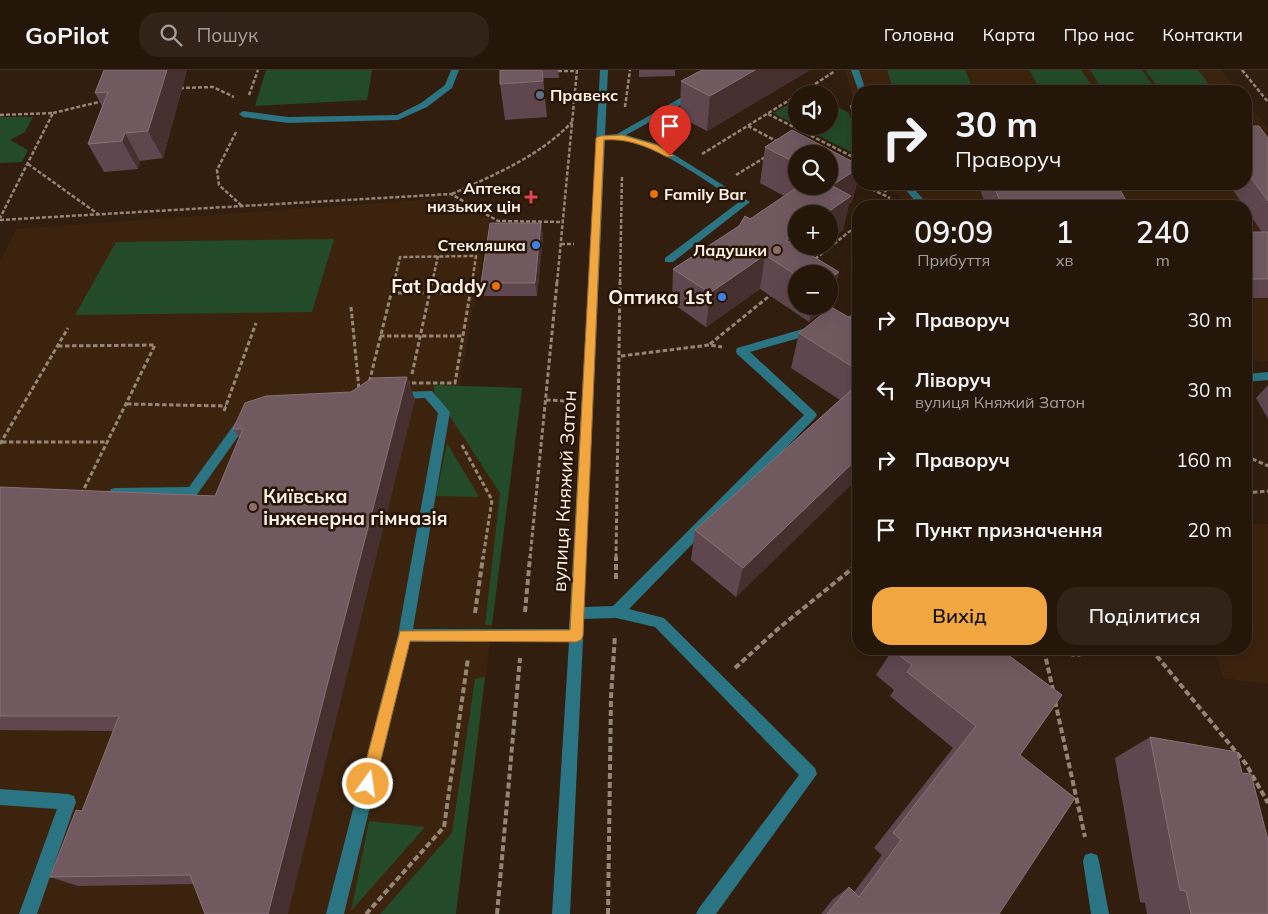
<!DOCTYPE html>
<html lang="uk">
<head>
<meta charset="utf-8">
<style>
	:root { --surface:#25160a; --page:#312318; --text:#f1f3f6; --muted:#a39f9c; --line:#42352b; --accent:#f1a640 }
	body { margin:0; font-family:Mulish,sans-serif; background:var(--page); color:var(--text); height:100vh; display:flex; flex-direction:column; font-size:19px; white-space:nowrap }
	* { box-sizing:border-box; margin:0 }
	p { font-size:16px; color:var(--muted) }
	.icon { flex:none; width:28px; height:28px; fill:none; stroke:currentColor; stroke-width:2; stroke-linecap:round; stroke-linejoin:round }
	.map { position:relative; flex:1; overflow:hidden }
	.panel { position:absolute; left:852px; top:130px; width:400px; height:455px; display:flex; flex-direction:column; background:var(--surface); border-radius:20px; box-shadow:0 5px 20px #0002,0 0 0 1px var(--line) }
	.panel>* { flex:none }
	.hud { position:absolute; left:852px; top:15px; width:400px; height:105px; border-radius:20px; box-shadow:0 5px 20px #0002,0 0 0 1px var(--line); background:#25160a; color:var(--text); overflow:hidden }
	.controls { position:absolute; left:788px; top:15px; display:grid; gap:10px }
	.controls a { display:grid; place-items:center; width:50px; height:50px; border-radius:50%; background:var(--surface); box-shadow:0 5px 20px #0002,0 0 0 1px var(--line); font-size:25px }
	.pin { position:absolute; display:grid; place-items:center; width:42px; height:42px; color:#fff; margin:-51px -21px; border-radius:50% 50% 50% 0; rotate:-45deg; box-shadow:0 0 5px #0007 }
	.pin .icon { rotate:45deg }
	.me { position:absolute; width:55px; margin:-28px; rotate:14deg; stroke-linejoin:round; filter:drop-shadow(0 0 4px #0008) }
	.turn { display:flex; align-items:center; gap:18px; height:105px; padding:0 20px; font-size:22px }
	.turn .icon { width:65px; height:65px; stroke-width:2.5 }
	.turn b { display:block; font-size:35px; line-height:42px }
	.eta { display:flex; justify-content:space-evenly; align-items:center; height:85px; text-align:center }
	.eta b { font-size:30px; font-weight:600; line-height:35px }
	.cta { display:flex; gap:10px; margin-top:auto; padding:10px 20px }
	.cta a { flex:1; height:58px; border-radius:20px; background:var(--accent); color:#111; font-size:20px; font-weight:600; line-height:58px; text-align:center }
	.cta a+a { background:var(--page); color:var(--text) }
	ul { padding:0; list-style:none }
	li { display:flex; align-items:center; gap:15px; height:70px; padding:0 20px }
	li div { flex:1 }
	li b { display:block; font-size:19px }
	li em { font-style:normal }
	header { display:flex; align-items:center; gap:30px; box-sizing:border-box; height:70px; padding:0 25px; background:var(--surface); border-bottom:1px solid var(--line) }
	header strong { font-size:24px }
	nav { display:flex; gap:28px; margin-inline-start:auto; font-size:18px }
	.search { width:350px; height:45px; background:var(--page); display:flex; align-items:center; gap:12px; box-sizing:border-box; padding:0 18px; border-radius:20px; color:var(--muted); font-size:19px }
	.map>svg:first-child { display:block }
	.built { fill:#3c230e }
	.green { fill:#234a29 }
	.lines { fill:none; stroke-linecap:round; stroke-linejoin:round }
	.path-far2 { stroke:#958577; stroke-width:2.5; stroke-dasharray:4 2; stroke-linecap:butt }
	.path-far1 { stroke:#958577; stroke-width:3; stroke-dasharray:4.5 2.5; stroke-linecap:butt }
	.path { stroke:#958577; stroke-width:4; stroke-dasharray:6 3; stroke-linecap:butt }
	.minor { fill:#2b7483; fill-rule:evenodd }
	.wall { fill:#60474f; fill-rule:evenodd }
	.shaded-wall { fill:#462f2e }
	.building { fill:#715960; stroke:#877175 }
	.route { fill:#f1a640; stroke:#9d6c2a }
	.service-dot { fill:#5c6f8a; stroke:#271506; stroke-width:2 }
	.food-dot { fill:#e8710a; stroke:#271506; stroke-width:2 }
	.health-dot { fill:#e0444e; stroke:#271506; stroke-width:2 }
	.shop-dot { fill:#3f7fe0; stroke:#271506; stroke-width:2 }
	.education-dot { fill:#8d6e63; stroke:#271506; stroke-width:2 }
	.labels { text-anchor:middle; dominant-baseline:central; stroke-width:5; stroke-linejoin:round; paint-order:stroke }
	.far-poi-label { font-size:16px; font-weight:bold; fill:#fef1e7; stroke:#271506; text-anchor:end }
	.poi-label { font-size:19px; font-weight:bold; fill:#fef1e7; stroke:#271506; text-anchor:end }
	.street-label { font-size:19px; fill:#fef1e7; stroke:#271506 }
</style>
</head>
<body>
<header>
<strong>GoPilot</strong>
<div class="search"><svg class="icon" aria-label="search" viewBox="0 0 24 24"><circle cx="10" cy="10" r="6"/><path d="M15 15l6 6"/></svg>Пошук</div>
<nav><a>Головна</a><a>Карта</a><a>Про нас</a><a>Контакти</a></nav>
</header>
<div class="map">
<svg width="1268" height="844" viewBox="0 0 1268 844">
	<rect width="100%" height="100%" fill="#311e0e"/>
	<!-- built -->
	<g class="built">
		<path d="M845 0H1221L1238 21H859V45Z"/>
		<path d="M1246 31 1268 58V62H1246Z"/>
		<path d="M1268 105V291L1246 290V136H905L890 114H1246Z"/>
		<path d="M433 129 490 149 459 316 522 318 456 844H0V191L16 159Z"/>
		<path d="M1246 454H1268V614L1223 608 1214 579H1246Z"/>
	</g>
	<!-- green -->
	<g class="green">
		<path d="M266 0H372L367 30 255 36Z"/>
		<path d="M887 0H965L974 21H894Z"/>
		<path d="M1029 0H1081L1095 21H1041Z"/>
		<path d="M1090 0H1142L1157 21H1103Z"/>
		<path d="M1145 0H1198L1214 21H1161Z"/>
		<path d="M796 30V55L773 43Z"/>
		<path d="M829 32 849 43 859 77V86L799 56H829Z"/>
		<path d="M0 47H33L25 62 10 70 28 80 22 92 0 93Z"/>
		<path d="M334 169 312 242 75 245 116 172Z"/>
		<path d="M434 315 522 318 492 555H485L500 423 434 322Z"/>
		<path d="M447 373 479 427 436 426Z"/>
		<path d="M485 607 456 844H380L452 763 475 609Z"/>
		<path d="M369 751 425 757 351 841Z"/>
	</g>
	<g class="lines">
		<!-- path-far2 -->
		<g class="path-far2">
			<path d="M1242 0 1268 32"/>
			<path d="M558 1H577"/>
			<path d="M180 18 213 17 234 27"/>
			<path d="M800 24 835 1"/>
			<path d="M249 25 258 0"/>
			<path d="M851 35 859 61"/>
			<path d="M625 37 630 0"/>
			<path d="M53 43 103 31"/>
			<path d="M768 44 859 90"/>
			<path d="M0 45 53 43 0 148"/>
			<path d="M748 56 778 72"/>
			<path d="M236 62 217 100 219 115 242 136"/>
			<path d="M702 84 796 26"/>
			<path d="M28 94 98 144"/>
			<path d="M736 105 767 86"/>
			<path d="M861 114 890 128"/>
			<path d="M881 114 886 122"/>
			<path d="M452 124C494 105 540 86 572 52"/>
			<path d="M881 136 890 129"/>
			<path d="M0 150 451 124 498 151 563 152"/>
			<path d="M561 174H574"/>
			<path d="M815 189 859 154"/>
			<path d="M394 213 400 187 476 186 472 213"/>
			<path d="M432 213 438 186"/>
			<path d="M557 213 577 0"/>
			<path d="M620 213 622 105"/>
		</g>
		<!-- path-far1 -->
		<g class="path-far1">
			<path d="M394 212 369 313H455L472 212"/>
			<path d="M391 223H470"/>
			<path d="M351 237 359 319"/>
			<path d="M380 266H463"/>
			<path d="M710 274 773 223"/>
			<path d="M58 276 155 275 82 423"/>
			<path d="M621 286 709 275 722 277"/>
			<path d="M412 304 432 212"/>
			<path d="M546 330 566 331"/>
			<path d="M127 334 226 336"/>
			<path d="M224 341 256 253"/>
			<path d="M2 372H107"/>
			<path d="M0 374 68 258"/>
			<path d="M462 375 492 430 483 488"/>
			<path d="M1246 386 1268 396"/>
			<path d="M1246 423 1268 421"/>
			<path d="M530 488 557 212"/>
			<path d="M616 488 620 212"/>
		</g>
		<!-- path -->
		<g class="path">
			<path d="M616 509V487"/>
			<path d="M525 542 530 487"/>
			<path d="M475 543 483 487"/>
			<path d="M1042 579 1076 585 1110 579"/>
			<path d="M1151 579 1246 694 1268 733"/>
			<path d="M1044 580 1053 620"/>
			<path d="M735 598 779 558 859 493"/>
			<path d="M1055 631 1085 767"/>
			<path d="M366 844 444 757 468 588"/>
			<path d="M497 844 520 588"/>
			<path d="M608 844 611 627 615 565"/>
		</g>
		<!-- minor -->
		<g class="minor">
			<path d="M451 0H459L452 18 427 37 398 50 288 53 243 47 239 44 243 41 288 47 397 45 421 33 445 15Z"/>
			<path d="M600 0H608L605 65 617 64 691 22H697V26L626 65 657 74 750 132 673 192H665V188L739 132C703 110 648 66 605 70L584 537 613 536 804 345 737 284 736 281 737 278 813 256 817 257 818 260 817 263 750 282 815 342 817 345 815 348 629 539 664 548 815 698 817 704 716 844H696L699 838 799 705 655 557 616 548 584 549 570 844H552L569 572H410L344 844H326L398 565 438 343 425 328 398 329 394 328 392 325 394 322 432 321 450 342 413 559H569Z"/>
			<path d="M851 0H859L866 21 859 22Z"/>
			<path d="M901 114H910L929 136H919Z"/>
			<path d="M859 243V251L835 258 830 254 831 251Z"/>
			<path d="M1268 302V310L1246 312V304Z"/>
			<path d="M247 348 253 353 251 356 244 358 196 426 111 427 109 423 111 419 115 418 189 417 236 352Z"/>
			<path d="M0 719 68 724 74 726 76 732 37 844H19L57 739 0 735Z"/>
			<path d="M1091 783 1097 785 1099 791 1109 844H1091L1083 791 1085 785Z"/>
		</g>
	</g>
	<!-- wall -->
	<g class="wall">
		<path d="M104 0H187L163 88 140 91 138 99 104 102 88 74 102 36 95 23Z"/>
		<path d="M500 0H558L559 8H543L547 47 505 50 500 14Z"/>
		<path d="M639 0H675V6L639 7Z"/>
		<path d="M810 0 707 61 680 47 681 11Z"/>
		<path d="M1246 56 1268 68V228H1246V162H1262L1246 139V136H1244L1229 114H1246Z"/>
		<path d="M792 60 859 95V105L852 132 849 134 843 160 829 170V144H796V176H819L809 184 839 202 830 235 809 252 760 219 706 257 672 233 673 199 739 156 745 146 750 149 784 126 760 113 765 77ZM796 84H829V116H796ZM796 204H829V236H796Z"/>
		<path d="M978 114H1117L1129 136H986Z"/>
		<path d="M541 153 543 167 537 226H484L481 213Z"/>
		<path d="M859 253V407L736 527 691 490 695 460 840 330 791 298 799 263Z"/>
		<path d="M407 307 415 330 193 814 78 816 50 807 82 741 113 661 0 660V417L215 426 239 368 233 359 351 322Z"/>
		<path d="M1268 315V349L1256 328Z"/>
		<path d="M893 579 1020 685 999 844H821L833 829 849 817 854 822 882 785 874 778 953 678 890 626 894 620 876 605Z"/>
		<path d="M1150 667 1268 844H1147L1145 833 1140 832 1115 688Z"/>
	</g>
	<!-- shaded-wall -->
	<g class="shaded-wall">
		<path d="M167 0H187L163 88 148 61Z"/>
		<path d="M755 0H810L707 61 710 26Z"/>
		<path d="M125 63 140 91 138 99 122 71Z"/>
		<path d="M859 98V105L852 132 849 134 843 160 829 170V144H825L828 142 834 114Z"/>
		<path d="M541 153 543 167 537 226 535 213Z"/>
		<path d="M796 164V176H819L787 199 786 170Z"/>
		<path d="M765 185 760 219 706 257 710 223Z"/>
		<path d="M839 202 830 235 809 252 813 236H829V209Z"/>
		<path d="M407 307 415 330 288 844H268Z"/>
		<path d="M859 387V407L736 527 743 498Z"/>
	</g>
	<!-- building -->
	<g class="building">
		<path d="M104 0H167L148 61 125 63 122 71 88 74 108 22 95 23Z"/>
		<path d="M500 0H542L543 11 500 14Z"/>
		<path d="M702 0H755L710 26 681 11Z"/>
		<path d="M1246 56H1259L1268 68V131L1246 101Z"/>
		<path d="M792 60 859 95V98L834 114 829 111V84H796V93L765 77Z"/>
		<path d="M829 114 851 126 825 144H796V164L786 170 839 202 829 209V204H796V205L765 185 710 223 673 199 739 156 745 146 750 149 799 116H829Z"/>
		<path d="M993 114H1117L1129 136H1002Z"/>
		<path d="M490 153H541L535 213H481Z"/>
		<rect x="1246" y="162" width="22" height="47"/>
		<path d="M831 237 859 253V301L799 263Z"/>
		<path d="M407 307 268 844H205L190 805 50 807 76 740 82 741 119 646H0V417L215 426 243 359H233L245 333 266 326 351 322 372 308Z"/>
		<path d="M859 313V387L743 498 695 460Z"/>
		<path d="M893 579H1000L1062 625 1020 685 1075 728 999 844H827L849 817 859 827 901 770 893 763 976 656 907 602 912 595 892 580Z"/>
		<path d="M1150 667 1237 682 1242 703 1251 704 1268 770V844H1191L1186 821 1180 820Z"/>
	</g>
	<!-- route -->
	<path class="route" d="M622 65 657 75 674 86 667 87C647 76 627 68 604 70L583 566 581 570 576 572 410 571 375 714 373 719 368 721 363 719 360 714 400 561 570 560 596 68 600 66Z"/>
	<!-- markers -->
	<circle class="service-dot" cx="540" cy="25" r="5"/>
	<g class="food-dot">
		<circle cx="654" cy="124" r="5"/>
		<circle cx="496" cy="216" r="5"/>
	</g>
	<path class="health-dot" d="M528.5 119.5h5v5h5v5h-5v5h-5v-5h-5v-5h5z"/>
	<g class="shop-dot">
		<circle cx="536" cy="175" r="5"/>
		<circle cx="722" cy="227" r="5"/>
	</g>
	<g class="education-dot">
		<circle cx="777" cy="180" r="5"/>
		<circle cx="253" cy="437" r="5"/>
	</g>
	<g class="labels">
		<!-- far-poi labels -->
		<g class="far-poi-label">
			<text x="550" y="25" text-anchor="start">Правекс</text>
			<text x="521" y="118">Аптека<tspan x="521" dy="18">низьких цін</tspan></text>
			<text x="664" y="124" text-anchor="start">Family Bar</text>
			<text x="526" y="175">Стекляшка</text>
			<text x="767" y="180">Ладушки</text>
		</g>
		<!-- poi labels -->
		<g class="poi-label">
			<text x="486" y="216">Fat Daddy</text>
			<text x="712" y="227">Оптика 1st</text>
			<text x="263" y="426" text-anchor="start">Київська<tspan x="263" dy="22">інженерна гімназія</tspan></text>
		</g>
		<!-- street labels -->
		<g class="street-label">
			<text transform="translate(564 421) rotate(-87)">вулиця Княжий Затон</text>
		</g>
	</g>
</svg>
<div class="controls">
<a><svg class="icon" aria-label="sound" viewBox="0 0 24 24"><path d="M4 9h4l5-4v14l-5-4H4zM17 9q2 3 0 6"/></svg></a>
<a><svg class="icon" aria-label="search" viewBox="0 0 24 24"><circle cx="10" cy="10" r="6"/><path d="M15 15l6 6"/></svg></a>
<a>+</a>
<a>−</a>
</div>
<div class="pin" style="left:670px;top:86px;background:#d93025"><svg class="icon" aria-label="arrive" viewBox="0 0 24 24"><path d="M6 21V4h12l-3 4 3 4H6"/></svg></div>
<svg class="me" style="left:368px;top:714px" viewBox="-20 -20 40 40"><circle r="17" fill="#f1a640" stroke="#fff" stroke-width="3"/><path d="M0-11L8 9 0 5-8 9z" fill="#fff"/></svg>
<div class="hud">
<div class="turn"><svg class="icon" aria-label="right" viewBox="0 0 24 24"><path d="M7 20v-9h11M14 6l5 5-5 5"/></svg><div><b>30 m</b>Праворуч</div></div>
</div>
<section class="panel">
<div class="eta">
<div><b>09:09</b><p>Прибуття</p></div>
<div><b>1</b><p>хв</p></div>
<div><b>240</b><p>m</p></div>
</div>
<ul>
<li><svg class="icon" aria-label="right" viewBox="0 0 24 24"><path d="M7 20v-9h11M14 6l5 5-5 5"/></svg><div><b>Праворуч</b></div><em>30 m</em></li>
<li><svg class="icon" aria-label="left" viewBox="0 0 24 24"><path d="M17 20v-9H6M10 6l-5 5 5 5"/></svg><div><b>Ліворуч</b><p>вулиця Княжий Затон</p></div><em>30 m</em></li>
<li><svg class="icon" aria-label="right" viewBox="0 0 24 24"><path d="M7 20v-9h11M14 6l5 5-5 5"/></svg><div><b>Праворуч</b></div><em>160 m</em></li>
<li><svg class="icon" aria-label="arrive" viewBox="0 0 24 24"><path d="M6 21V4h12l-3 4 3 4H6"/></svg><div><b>Пункт призначення</b></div><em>20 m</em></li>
</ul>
<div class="cta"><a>Вихід</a><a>Поділитися</a></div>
</section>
</div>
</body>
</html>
